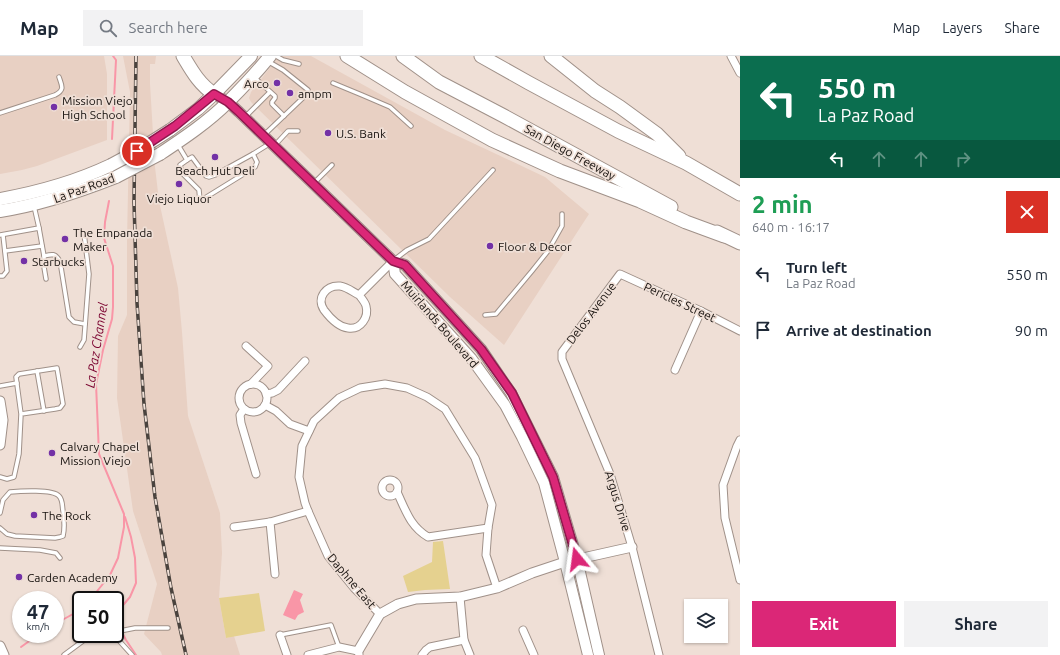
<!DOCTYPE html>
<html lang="en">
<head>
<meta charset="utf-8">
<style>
	:root { --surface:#fff; --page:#f2f2f3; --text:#1f2937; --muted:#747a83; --line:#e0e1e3; --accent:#db2777 }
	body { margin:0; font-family:Ubuntu,sans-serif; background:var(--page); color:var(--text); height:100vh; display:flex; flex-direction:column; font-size:15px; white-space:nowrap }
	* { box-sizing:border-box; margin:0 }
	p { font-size:13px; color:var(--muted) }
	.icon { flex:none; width:22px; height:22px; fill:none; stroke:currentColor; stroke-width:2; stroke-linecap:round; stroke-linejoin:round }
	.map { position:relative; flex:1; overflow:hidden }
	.side { display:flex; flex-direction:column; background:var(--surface); width:320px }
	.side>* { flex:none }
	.banner { background:#0b6e4f; color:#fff; overflow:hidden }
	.buttons { position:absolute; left:684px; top:543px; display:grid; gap:8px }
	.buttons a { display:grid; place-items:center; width:44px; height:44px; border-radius:0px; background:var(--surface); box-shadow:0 1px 3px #0004; font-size:20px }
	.speed { position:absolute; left:12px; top:535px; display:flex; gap:8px; font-size:20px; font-weight:700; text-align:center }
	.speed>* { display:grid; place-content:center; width:52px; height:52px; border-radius:50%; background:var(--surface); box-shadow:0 1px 3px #0004; line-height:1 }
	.speed small { font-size:10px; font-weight:400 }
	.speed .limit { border:2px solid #111; border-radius:6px; background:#fff; color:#111 }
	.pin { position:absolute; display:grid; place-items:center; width:34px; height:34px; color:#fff; margin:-17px; border:2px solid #fff; border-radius:50%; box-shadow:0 1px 4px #0007 }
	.me { position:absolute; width:44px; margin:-22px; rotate:344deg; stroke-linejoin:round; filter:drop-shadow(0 0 3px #0008) }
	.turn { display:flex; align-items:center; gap:14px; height:84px; padding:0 12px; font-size:18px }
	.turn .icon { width:52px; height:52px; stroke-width:2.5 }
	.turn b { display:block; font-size:28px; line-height:34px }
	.lanes { display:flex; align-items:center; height:38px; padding:0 12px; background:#0003; justify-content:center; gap:20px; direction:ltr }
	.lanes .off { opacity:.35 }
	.round { display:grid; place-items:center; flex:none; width:42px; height:42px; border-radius:0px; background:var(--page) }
	.head { display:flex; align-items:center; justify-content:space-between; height:68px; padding:0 12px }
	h1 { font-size:24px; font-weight:700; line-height:30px; color:#1e9e55 }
	.primary-button { display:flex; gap:8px; margin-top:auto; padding:8px 12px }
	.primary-button a { flex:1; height:46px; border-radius:0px; background:var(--accent); color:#fff; font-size:16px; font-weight:700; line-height:46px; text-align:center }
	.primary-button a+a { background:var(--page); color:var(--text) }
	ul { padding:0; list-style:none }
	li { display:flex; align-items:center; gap:12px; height:56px; padding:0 12px }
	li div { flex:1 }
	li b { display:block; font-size:15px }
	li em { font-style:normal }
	header { display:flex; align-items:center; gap:24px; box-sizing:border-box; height:56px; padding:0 20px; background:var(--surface); border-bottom:1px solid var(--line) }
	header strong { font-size:19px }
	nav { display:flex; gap:22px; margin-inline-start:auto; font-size:14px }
	.search { width:280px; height:36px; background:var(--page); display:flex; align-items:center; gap:10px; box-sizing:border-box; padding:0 14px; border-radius:0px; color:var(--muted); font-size:15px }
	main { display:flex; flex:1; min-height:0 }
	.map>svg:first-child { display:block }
	.built { fill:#e8d0c3 }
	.green { fill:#e5d18f }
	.water { fill:#f996a7 }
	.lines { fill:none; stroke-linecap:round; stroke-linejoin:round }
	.stream { stroke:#f996a7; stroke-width:2 }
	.service-casing { stroke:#a09189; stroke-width:5.5 }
	.minor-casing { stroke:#a09189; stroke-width:9 }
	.tertiary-casing { stroke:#a09189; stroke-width:11 }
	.secondary-casing { stroke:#a09189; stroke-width:12 }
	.primary-casing { stroke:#a09189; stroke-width:14 }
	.motorway-casing { stroke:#a09189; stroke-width:15 }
	.service { stroke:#fff; stroke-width:3.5 }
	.minor { stroke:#fff; stroke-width:7 }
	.tertiary { stroke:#fff; stroke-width:9 }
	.secondary { stroke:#fff; stroke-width:10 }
	.primary { stroke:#fff; stroke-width:12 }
	.motorway { stroke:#fff; stroke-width:13 }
	.rail-casing { stroke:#4a433e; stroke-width:3.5 }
	.rail { stroke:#efdfd6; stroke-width:2; stroke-dasharray:6; stroke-linecap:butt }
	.primary-bridge-casing { stroke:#a09189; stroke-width:14; stroke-linecap:butt }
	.primary-bridge { stroke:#fff; stroke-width:12 }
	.route-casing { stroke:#8e194d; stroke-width:10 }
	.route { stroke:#db2777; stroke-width:7 }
	.poi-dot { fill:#7331a6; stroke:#efdfd6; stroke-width:1.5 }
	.labels { text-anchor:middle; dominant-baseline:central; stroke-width:3.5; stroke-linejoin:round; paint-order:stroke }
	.poi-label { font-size:12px; fill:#16110e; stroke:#efdfd6; text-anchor:start }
	.street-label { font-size:12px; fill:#16110e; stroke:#efdfd6 }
	.water-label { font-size:13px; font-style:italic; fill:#7a002e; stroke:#efdfd6 }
</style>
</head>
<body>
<header>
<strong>Map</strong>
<div class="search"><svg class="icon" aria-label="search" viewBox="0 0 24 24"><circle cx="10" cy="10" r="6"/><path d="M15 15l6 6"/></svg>Search here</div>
<nav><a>Map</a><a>Layers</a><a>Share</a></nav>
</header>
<main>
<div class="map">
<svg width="740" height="599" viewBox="0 0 740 599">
	<rect width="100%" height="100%" fill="#efdfd6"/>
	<!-- built -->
	<g class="built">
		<path d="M0 0H104L107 18V84L37 110 22 114 0 118Z"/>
		<path d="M123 0H156L155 8H150V28L155 111 159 145 178 232 182 276 188 360 220 457 222 497 219 542 226 582 234 580 240 599H162L161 596 144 578 157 528 133 455 117 342 118 280 127 259V184L130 36Z"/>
		<path d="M279 0H311L445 74 545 121 589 158 504 289 450 241 251 46 249 42 251 36Z"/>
	</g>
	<!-- green -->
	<g class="green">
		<path d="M443 485 450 533 425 534 408 536 403 520 432 506 433 486Z"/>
		<path d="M259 537 265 575 226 582 219 542Z"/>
	</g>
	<!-- water -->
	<path class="water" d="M294 534 303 538 300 544 304 556 298 559 295 564 283 559Z"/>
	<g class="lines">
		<!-- stream -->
		<g class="stream">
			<path d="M112 83 116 4 113 0"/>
			<path d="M125 461 131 481 135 502 136 527 130 541 118 555 116 561 118 569 126 584 136 599"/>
			<path d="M90 544 110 519 118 502 124 471V458L99 398 96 328 103 294 112 263 113 251V210L104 182 105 166 109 145"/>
			<path d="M55 568 73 558 81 552"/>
			<path d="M21 591 39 578"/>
		</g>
		<!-- service casing -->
		<g class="service-casing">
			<g id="service">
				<path d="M276 0 283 4 299 8"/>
				<path d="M255 22 275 40V42L272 46V48L284 60"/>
				<path d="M333 27 362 39 390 51 411 70"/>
				<path d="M0 57 55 39C65 34 62 30 59 21"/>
				<path d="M245 61 270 36"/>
				<path d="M264 79 308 37V34L283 14 269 6"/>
				<path d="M178 89 187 104 180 109 182 117 199 134 200 145 255 111 257 106 253 98"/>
				<path d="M275 89 288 75H298"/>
				<path d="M187 104 192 101 206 120 209 121 215 119 253 98 269 88"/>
				<path d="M314 127 332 109"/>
				<path d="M34 150 39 172"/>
				<path d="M0 179 39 172 44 200V211L46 223"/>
				<path d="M5 195 42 190"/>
				<path d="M44 200C52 198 55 197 60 205L69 261 74 266 85 268"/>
				<path d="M394 204 407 194 429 183 493 114"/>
				<path d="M0 220H3L7 215 3 179"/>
				<path d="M485 259 496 258 532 215 548 195 562 170V158"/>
				<path d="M80 291 84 284 89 218 84 177"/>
				<path d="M37 315 44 355"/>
				<path d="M0 330 17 327"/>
				<path d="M0 421 7 423 14 421 19 398 21 358 55 353 60 352 63 348 57 312 19 318 16 321 21 358"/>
				<path d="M0 457 3 444 10 436C20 435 53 433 59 440 63 444 62 450 63 455 64 462 65 472 63 480L60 481 55 482 15 480 7 478 0 472"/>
				<path d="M0 492 40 494 56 497 60 502"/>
				<path d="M115 576 135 572H168"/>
				<path d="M113 578 132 599"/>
				<path d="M280 579 331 569 339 591"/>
				<path d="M64 599 91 579 103 578"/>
			</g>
		</g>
		<!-- minor casing -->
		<g class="minor-casing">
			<g id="minor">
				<path d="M731 0 740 17"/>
				<path d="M359 239C362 243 365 246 366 250 369 261 361 274 348 272 339 271 330 262 324 254 316 242 326 229 340 230 347 231 353 236 359 239L393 205"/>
				<path d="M246 290 268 310 251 328"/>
				<path d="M675 314 701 255"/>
				<circle cx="253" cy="342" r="14"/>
				<path d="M266 338 272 337 278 334 305 305"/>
				<path d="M265 349 276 355 290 368 309 375"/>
				<path d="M244 353 240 359 241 367 256 418"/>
				<path d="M740 384 737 390 723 429 725 462 740 524"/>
				<circle cx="390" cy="432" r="8"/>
				<path d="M397 436C406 455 410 470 428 481L488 472"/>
				<path d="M270 466 275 518"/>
				<path d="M234 471 270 466 308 455"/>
				<path d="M460 541 464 584 470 599"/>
				<path d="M380 558 354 532 328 500 308 455 305 447 299 421 302 390 314 365 339 342 360 332 385 328 407 332 427 341 445 353 475 402 492 449 488 472 486 499 497 532"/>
				<path d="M523 574 534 599"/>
				<path d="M280 579 287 599"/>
				<path d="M308 599 339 591 358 595 359 598"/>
				<path d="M422 599 426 594 430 591 464 584"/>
				<path d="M659 599 632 491 610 418 562 303V296L620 218 701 255 740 275"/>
			</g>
		</g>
		<!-- tertiary casing -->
		<g class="tertiary-casing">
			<g id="tertiary">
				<path d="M0 345 3 364 0 389"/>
				<path d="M0 590 4 599"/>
				<path d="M358 595 380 558 398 548 416 543 460 541 497 532 532 517 565 506 632 491"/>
			</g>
		</g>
		<!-- secondary casing -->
		<g class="secondary-casing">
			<g id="secondary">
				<path d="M214 38 228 46 239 56 393 205 405 209 481 293 511 337 553 421 577 503 599 599"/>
				<path d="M393 205 395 218 471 302 505 349 522 381 544 427 565 506 588 599"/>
			</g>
		</g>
		<!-- primary casing -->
		<g class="primary-casing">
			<g id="primary">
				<path d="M170 74 198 53 214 38 251 0"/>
				<path d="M160 98C184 82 208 66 228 46 243 31 257 16 270 0"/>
				<path d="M0 143C39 136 75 126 111 109"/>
				<path d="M0 155C40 149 78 136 116 121"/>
			</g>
		</g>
		<!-- motorway casing -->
		<g class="motorway-casing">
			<g id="motorway">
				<path d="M183 0C192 15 199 28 214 38"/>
				<path d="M347 0 405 36 492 84 560 115 640 145 686 166 724 180"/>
				<path d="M403 0 439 26 504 60 671 151"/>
				<path d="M481 0 529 27 618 75 686 107 740 138"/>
				<path d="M551 0 595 35 620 51 657 78 679 100"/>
				<path d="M717 176 740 187"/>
			</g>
		</g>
		<!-- service -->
		<use href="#service" class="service"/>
		<!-- minor -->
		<use href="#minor" class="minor"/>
		<!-- tertiary -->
		<use href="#tertiary" class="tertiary"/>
		<!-- secondary -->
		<use href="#secondary" class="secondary"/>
		<!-- primary -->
		<use href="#primary" class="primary"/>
		<!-- motorway -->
		<use href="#motorway" class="motorway"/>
		<!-- rail casing -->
		<g class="rail-casing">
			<path id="rail" d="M136 0 134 146 137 247 144 348 155 441 171 532 186 599"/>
		</g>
		<!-- rail -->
		<use href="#rail" class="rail"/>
		<!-- primary-bridge casing -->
		<g class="primary-bridge-casing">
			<g id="primary-bridge">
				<path d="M111 109 137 95 170 74"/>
				<path d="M116 121 160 98"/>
			</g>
		</g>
		<!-- primary-bridge -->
		<use href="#primary-bridge" class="primary-bridge"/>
	</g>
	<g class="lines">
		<!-- route casing -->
		<g class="route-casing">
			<path id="route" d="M137 95 175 70 214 38 228 46 239 56 393 205 405 209 481 293 512 337 553 421 577 503"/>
		</g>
		<!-- route -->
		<use href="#route" class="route"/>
	</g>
	<!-- markers -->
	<g class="poi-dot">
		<circle cx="277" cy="27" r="4"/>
		<circle cx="290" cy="37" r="4"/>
		<circle cx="54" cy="51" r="4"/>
		<circle cx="328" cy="77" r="4"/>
		<circle cx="215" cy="101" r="4"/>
		<circle cx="179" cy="128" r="4"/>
		<circle cx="65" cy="183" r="4"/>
		<circle cx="490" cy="190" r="4"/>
		<circle cx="24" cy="205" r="4"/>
		<circle cx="52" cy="397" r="4"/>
		<circle cx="34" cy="459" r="4"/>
		<circle cx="19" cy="521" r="4"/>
	</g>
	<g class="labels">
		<!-- poi labels -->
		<g class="poi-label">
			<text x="269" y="27" text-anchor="end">Arco</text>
			<text x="298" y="37">ampm</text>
			<text x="62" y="44">Mission Viejo<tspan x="62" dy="14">High School</tspan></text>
			<text x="336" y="77">U.S. Bank</text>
			<text x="215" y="114" text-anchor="middle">Beach Hut Deli</text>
			<text x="179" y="142" text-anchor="middle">Viejo Liquor</text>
			<text x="73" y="176">The Empanada<tspan x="73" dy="14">Maker</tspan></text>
			<text x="498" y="190">Floor &amp; Decor</text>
			<text x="32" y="205">Starbucks</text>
			<text x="60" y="390">Calvary Chapel<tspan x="60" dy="14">Mission Viejo</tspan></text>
			<text x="42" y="459">The Rock</text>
			<text x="27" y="521">Carden Academy</text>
		</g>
		<!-- street labels -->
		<g class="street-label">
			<text transform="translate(570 96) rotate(29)">San Diego Freeway</text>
			<text transform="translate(84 132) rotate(-20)">La Paz Road</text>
			<text transform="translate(680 246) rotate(25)">Pericles Street</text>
			<text transform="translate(591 257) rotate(-53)">Delos Avenue</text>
			<text transform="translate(440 268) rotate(49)">Muirlands Boulevard</text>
			<text transform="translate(618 445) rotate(73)">Argus Drive</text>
			<text transform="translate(352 525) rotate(50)">Daphne East</text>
		</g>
		<!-- water labels -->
		<g class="water-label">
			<text transform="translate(96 289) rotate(-81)">La Paz Channel</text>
		</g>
	</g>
</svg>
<div class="buttons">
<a><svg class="icon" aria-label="layers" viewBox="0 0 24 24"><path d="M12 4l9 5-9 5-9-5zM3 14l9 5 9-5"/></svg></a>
</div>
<div class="speed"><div>47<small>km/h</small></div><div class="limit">50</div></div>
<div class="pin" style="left:137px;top:95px;background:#d93025"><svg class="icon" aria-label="arrive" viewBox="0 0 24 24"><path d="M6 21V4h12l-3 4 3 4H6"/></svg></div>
<svg class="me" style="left:577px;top:503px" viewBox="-20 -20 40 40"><path d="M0-17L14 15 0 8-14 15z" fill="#db2777" stroke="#fff" stroke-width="4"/></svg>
</div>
<section class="side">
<div class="banner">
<div class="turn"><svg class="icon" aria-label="left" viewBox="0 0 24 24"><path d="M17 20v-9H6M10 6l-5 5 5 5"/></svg><div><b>550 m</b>La Paz Road</div></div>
<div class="lanes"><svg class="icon" aria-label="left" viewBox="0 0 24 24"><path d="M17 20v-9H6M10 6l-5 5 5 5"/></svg><svg class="icon off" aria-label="ahead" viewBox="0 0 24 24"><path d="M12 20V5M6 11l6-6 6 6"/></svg><svg class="icon off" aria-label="ahead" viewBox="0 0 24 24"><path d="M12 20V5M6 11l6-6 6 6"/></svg><svg class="icon off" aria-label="right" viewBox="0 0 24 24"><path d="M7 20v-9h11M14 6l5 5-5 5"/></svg></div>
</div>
<div class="head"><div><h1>2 min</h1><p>640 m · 16:17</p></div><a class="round" style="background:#d93025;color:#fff"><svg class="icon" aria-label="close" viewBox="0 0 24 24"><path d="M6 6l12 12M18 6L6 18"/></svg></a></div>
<ul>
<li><svg class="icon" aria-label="left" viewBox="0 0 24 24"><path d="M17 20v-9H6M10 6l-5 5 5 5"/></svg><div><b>Turn left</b><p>La Paz Road</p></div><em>550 m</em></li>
<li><svg class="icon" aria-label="arrive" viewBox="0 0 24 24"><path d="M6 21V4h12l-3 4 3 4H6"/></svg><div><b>Arrive at destination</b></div><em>90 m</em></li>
</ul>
<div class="primary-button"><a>Exit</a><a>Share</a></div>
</section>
</main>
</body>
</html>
